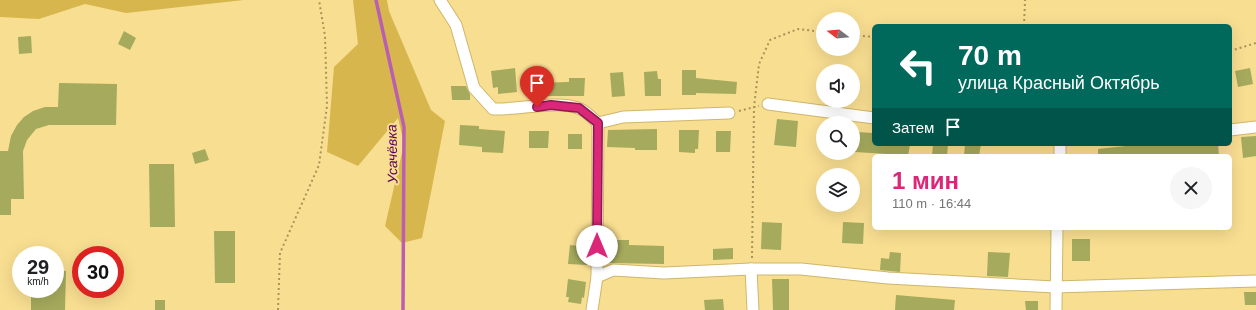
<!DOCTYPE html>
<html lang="ru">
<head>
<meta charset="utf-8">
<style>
	:root { --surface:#fff; --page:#f6f6f6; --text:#202124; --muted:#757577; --accent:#db2777 }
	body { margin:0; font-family:Arial,sans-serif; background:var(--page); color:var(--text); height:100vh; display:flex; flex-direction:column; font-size:15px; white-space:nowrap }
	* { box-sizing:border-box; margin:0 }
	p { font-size:13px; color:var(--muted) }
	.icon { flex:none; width:22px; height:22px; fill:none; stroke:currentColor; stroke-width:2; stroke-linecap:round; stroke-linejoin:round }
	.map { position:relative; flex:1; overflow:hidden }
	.side { position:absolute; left:872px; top:154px; width:360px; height:76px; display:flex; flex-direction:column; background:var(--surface); border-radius:6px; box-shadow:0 4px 16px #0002 }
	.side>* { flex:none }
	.hud { position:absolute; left:872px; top:24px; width:360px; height:122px; border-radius:6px; box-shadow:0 4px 16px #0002; background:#00695c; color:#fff; overflow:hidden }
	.needle { width:26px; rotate:286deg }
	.tools { position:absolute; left:816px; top:12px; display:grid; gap:8px }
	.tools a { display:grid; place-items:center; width:44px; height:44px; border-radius:50%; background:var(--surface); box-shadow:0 4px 16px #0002; font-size:20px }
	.speed { position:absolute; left:12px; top:246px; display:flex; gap:8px; font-size:20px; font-weight:700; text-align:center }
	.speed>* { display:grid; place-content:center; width:52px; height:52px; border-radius:50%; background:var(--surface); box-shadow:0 4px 16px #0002; line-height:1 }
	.speed small { font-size:10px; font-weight:400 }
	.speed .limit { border:6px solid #d22; background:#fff; color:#111 }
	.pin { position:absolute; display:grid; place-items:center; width:34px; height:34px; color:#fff; margin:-41px -17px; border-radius:50% 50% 50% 0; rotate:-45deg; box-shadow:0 0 4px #0007 }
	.pin .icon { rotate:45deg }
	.me { position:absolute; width:44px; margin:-22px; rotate:0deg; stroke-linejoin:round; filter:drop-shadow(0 0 3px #0008) }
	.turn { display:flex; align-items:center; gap:14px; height:84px; padding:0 20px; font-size:18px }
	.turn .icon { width:52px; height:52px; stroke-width:2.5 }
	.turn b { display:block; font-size:28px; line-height:34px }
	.then { display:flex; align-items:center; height:38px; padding:0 20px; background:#0003; gap:8px; font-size:15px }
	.round { display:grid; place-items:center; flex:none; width:42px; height:42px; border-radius:21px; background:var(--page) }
	.overview { display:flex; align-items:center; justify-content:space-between; height:68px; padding:0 20px }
	h1 { font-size:24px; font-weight:800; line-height:30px; color:var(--accent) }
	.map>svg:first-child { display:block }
	.green { fill:#d7b64e }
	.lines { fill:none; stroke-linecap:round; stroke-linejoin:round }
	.stream { stroke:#ba5fb0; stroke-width:3.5 }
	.building { fill:#a5aa5d }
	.minor-casing { stroke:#cfb66a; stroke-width:13 }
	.path { stroke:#a8945a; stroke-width:2; stroke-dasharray:2 3; stroke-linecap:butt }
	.minor { stroke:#fff; stroke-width:11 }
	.route-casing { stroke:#8e194d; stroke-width:10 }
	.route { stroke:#db2777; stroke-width:7 }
	.labels { text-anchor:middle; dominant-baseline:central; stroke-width:4; stroke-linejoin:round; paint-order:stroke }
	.water-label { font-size:14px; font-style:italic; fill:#5d0258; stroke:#f8de91 }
</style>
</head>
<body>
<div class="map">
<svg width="1256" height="310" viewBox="0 0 1256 310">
	<rect width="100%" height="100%" fill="#f8de91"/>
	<!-- green -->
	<g class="green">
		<path d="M0 0H244L126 13 85 4 39 19 0 17Z"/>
		<path d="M353 0H387L389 11 431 110 445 121 422 238 402 243 385 226 404 144 398 118 358 166 327 152 334 67 358 44Z"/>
	</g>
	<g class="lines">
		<!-- stream -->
		<path class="stream" d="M376 0 404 127 403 310"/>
	</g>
	<!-- building -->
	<g class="building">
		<path d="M124 31 136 38 130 50 118 44Z"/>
		<path d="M31 36 32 53 19 54 18 37Z"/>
		<path d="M515 68 517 92 498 94V87L493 88 491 71Z"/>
		<path d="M1250 68 1253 84 1238 87 1235 71Z"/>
		<path d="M682 70H696V78L737 82 736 94 696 93V95H682Z"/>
		<path d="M657 71 658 79H661V96H645L644 72Z"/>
		<path d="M623 72 625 96 612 97 610 73Z"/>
		<path d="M569 78H585L584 96H536L535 83 569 82Z"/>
		<path d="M59 83 117 84 116 125H49L36 129 27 140 23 151 24 199H11V215H0V151H8L11 136 17 125 24 117 33 111 45 107H58Z"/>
		<path d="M451 86H466L470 94V100H452Z"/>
		<path d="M777 119 798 121 796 147 774 145Z"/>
		<path d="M460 125 479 126V129L505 131 503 153 482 152V147L459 145Z"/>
		<path d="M657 129V150H635V148L607 147 608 130Z"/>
		<path d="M679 130H699L698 149H695V153L679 152Z"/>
		<path d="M529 131H549L548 148H529Z"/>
		<path d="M716 131H731L730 152H716Z"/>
		<path d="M856 132 874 133V144H910L908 156H887V154L855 152Z"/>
		<rect x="568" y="134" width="14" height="15"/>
		<path d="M1256 136V156L1243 158 1241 137Z"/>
		<path d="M933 144H948L947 156H932Z"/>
		<path d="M965 144H981L979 156H964Z"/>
		<path d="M1144 144V146L1218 144 1219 156H1098V149Z"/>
		<path d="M205 149 209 160 195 164 192 153Z"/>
		<path d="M149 164H174L175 227H150Z"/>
		<path d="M762 222 782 223 781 250 761 249Z"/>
		<path d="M843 222 864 223 863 244 842 243Z"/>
		<path d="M214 231H235V283H215Z"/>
		<rect x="1072" y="239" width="18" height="22"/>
		<path d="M607 240H629V245L664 246V264L607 263Z"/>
		<path d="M570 245 588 247 587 265 568 264Z"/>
		<path d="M733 248V259L713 260V249Z"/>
		<path d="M890 252 901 253 900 272 880 270 881 258 889 259Z"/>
		<path d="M988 252 1010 253 1008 277 987 276Z"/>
		<path d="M55 271H66L65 310H31V289H55Z"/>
		<path d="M568 279 586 282 584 298 582 297 581 304 568 302 569 297H566Z"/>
		<path d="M772 279H789V310H773Z"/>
		<path d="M1244 292H1256V305H1245Z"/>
		<path d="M896 295 955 300 954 310H895Z"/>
		<path d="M723 299 724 310H705L704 300Z"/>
		<rect x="155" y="300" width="10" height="10"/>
		<path d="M1025 301H1038V310H1026Z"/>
	</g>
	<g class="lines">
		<!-- minor casing -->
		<g class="minor-casing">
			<g id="minor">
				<path d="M440 0 456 25 474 88 493 109C519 110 555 100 578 108 585 110 592 118 598 123L623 117 729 113"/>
				<path d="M768 104 874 118"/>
				<path d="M1230 130 1256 127"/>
				<path d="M1060 156V144"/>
				<path d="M751 269 753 310"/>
				<path d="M597 277 613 270 664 273 751 269H801L888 278 1055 287 1256 281"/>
				<path d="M592 310 597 277 598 123"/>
				<path d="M1056 310 1057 228"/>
			</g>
		</g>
		<!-- path -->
		<g class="path">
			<path d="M1024 26 1025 0"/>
			<path d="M853 35 874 37"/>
			<path d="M1230 51 1256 43"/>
			<path d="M739 111 759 106"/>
			<path d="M752 258 754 107 759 64 770 40 798 29 823 32"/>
			<path d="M278 310 280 253 319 165 327 106 325 36 319 0"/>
		</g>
		<!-- minor -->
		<use href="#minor" class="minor"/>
	</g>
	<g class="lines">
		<!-- route casing -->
		<g class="route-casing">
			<path id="route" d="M537 107 551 105 579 108 598 123 597 246"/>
		</g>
		<!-- route -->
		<use href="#route" class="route"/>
	</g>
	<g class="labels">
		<!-- water labels -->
		<g class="water-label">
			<text transform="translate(392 154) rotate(-91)">Усачёвка</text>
		</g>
	</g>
</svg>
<div class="tools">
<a><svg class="needle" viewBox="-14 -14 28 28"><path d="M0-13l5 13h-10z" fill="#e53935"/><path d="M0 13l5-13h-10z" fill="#757577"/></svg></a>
<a><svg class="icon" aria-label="sound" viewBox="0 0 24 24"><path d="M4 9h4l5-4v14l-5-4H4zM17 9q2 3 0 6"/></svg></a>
<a><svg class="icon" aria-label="search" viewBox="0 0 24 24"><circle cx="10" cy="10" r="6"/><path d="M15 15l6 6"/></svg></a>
<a><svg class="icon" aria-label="layers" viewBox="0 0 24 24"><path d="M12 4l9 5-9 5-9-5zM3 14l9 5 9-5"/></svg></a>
</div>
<div class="speed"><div>29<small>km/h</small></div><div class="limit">30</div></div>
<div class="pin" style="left:537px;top:107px;background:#d93025"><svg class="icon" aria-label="arrive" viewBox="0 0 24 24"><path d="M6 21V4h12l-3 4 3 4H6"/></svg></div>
<svg class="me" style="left:597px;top:246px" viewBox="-20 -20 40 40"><circle r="19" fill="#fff"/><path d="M0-13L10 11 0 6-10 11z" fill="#db2777"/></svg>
<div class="hud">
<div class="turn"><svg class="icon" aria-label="left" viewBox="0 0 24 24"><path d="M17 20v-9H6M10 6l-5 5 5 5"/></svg><div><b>70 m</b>улица Красный Октябрь</div></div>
<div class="then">Затем<svg class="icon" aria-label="arrive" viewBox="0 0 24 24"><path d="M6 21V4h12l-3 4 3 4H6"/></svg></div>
</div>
<section class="side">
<div class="overview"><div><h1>1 мин</h1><p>110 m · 16:44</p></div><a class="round"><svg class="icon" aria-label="close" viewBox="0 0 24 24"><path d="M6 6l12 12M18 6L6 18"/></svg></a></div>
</section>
</div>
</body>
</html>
